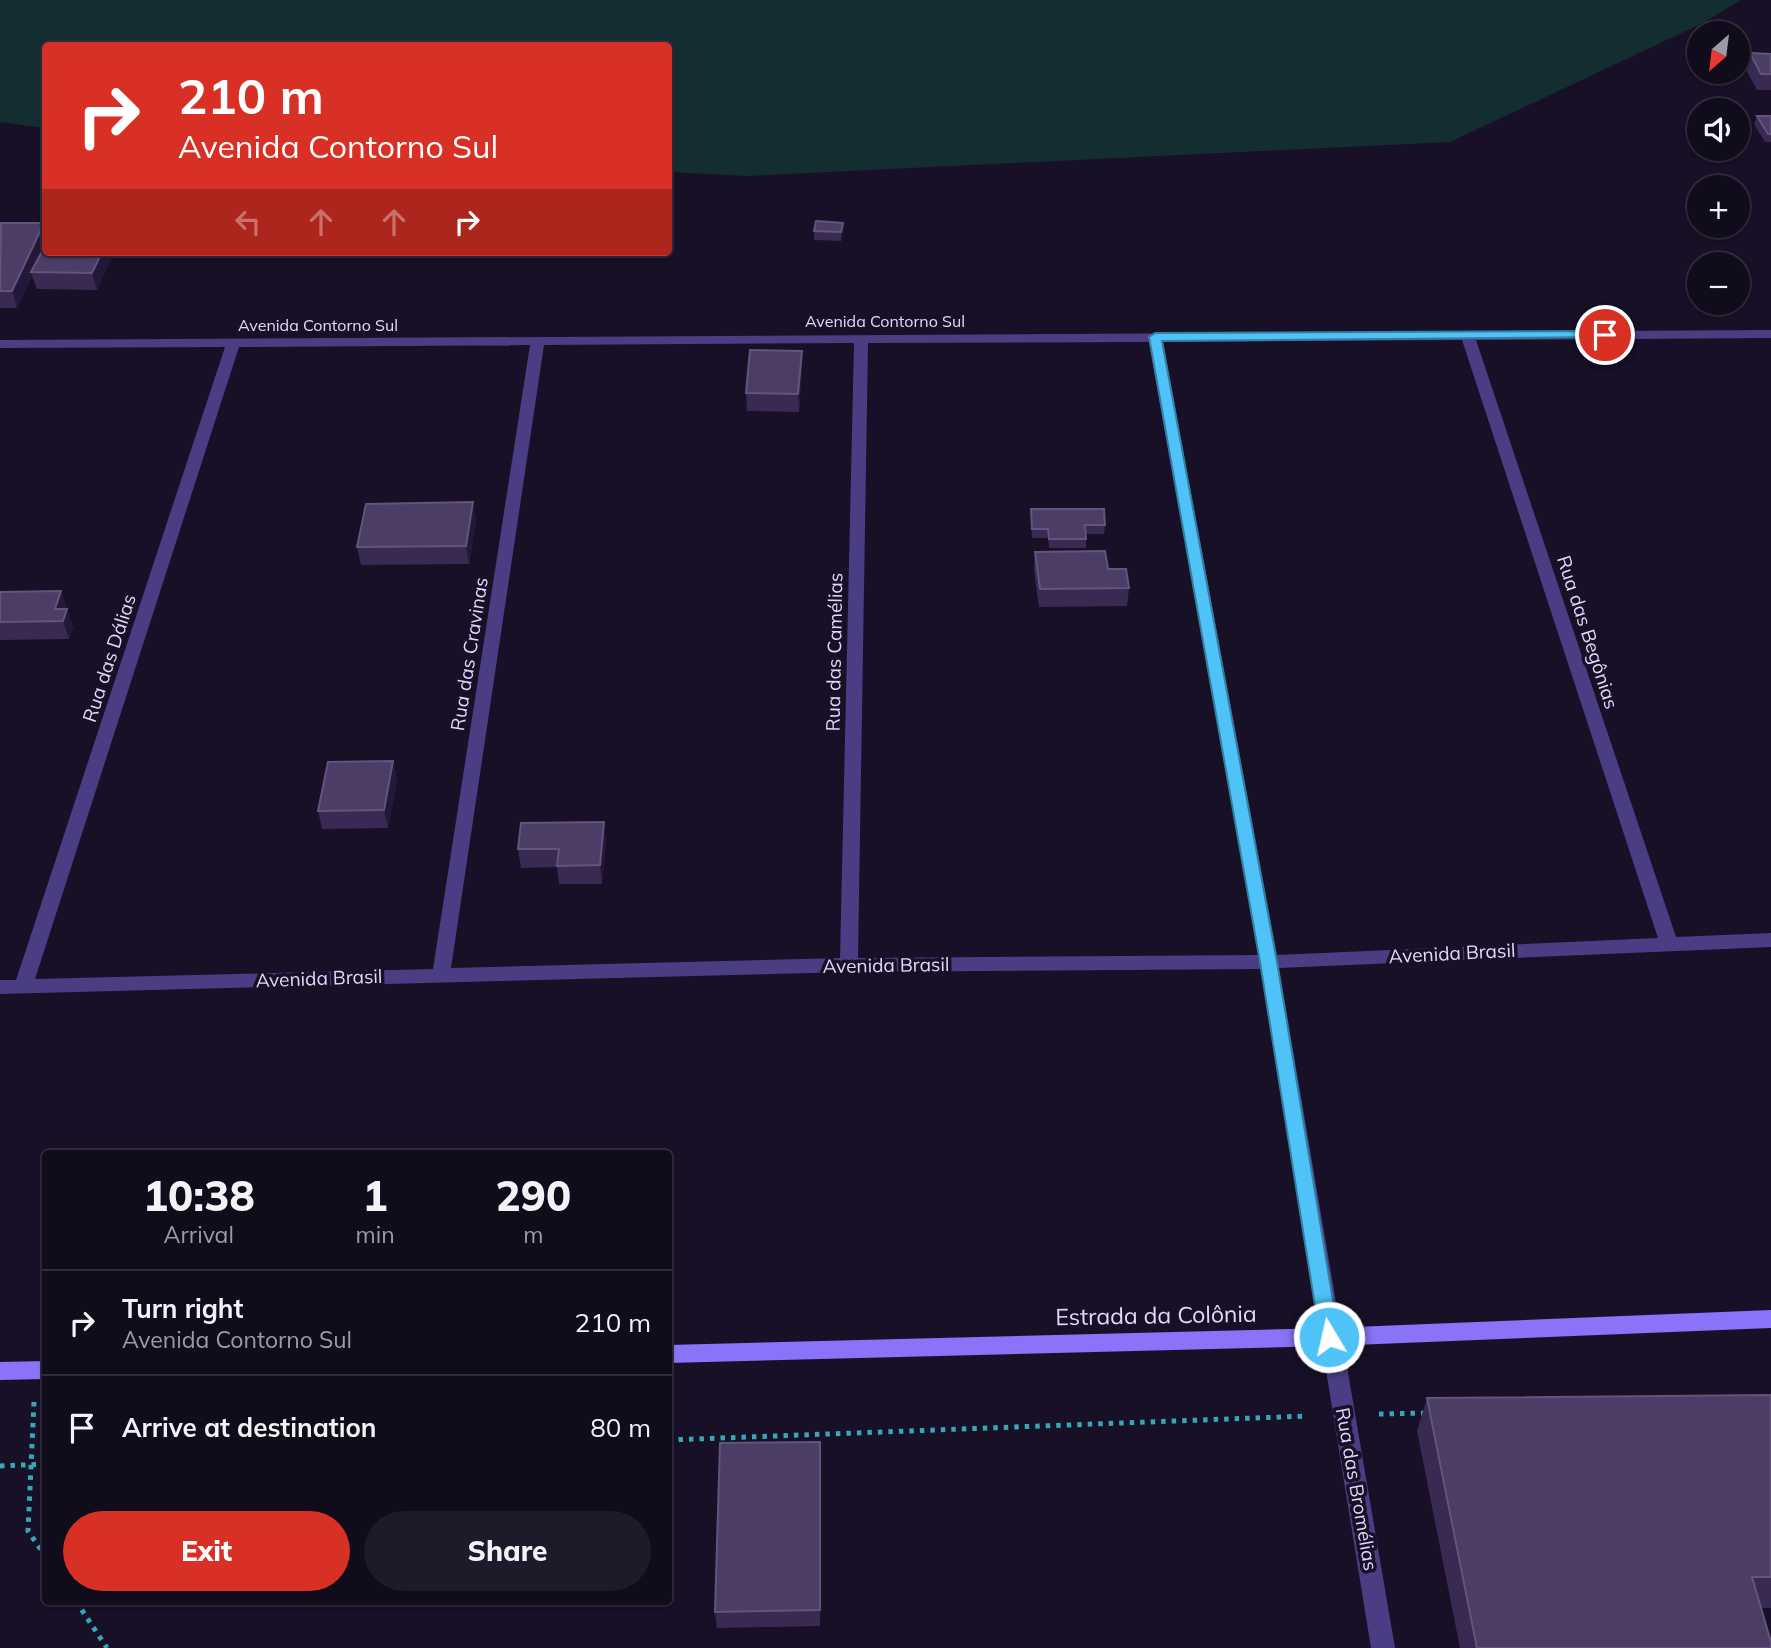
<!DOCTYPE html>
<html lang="en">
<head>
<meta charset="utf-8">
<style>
	:root { --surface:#110c1c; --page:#1e1a29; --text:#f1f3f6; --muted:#9c9ba3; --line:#302c3b; --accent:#d93025 }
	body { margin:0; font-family:Mulish,sans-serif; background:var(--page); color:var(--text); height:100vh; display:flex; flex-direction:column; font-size:26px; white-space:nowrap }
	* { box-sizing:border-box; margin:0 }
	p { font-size:23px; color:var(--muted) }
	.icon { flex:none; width:38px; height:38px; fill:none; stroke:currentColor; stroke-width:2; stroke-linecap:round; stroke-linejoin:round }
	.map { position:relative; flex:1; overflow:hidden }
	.panel { position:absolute; left:42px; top:1150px; width:630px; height:455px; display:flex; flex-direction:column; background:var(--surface); border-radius:7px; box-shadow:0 2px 5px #0004,0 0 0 2px var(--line) }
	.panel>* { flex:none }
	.guide { position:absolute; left:42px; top:42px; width:630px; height:214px; border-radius:7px; box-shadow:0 2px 5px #0004,0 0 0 2px var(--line); background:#d93025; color:#fff; overflow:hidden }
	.needle { width:46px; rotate:208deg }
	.tools { position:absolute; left:1687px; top:21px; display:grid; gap:14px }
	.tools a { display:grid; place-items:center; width:63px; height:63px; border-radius:50%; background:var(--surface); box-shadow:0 2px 5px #0004,0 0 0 2px var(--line); font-size:35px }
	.pin { position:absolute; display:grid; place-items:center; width:60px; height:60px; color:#fff; margin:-30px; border:4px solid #fff; border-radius:50%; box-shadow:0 2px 7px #0007 }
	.me { position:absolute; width:77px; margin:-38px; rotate:351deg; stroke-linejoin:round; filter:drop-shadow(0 0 5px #0008) }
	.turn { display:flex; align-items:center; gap:24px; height:147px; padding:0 21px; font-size:32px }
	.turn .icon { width:91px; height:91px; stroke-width:2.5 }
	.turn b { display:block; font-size:49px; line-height:60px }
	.lanes { display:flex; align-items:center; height:66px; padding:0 21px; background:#0003; justify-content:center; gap:35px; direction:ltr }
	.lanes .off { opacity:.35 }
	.eta { display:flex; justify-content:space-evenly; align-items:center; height:119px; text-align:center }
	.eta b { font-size:42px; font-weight:800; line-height:49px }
	.button { display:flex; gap:14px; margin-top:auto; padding:14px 21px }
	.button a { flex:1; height:80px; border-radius:42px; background:var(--accent); color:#fff; font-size:28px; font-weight:800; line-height:80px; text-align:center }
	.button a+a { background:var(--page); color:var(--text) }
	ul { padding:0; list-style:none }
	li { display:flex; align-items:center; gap:21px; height:105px; padding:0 21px; border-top:2px solid var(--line) }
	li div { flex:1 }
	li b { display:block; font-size:26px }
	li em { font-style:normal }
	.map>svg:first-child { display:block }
	.green { fill:#142d30 }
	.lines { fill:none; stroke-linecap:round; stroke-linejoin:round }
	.path { stroke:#34a8b4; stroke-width:5; stroke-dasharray:4.5 6; stroke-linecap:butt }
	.minor { fill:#4a3d83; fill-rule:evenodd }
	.secondary { fill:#8a72f9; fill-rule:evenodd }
	.wall { fill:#392a53 }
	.shaded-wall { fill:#241839 }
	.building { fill:#4b3d65; stroke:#62557d; stroke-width:2 }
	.route { fill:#4fc3f7; stroke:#337fa1; stroke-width:2 }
	.labels { text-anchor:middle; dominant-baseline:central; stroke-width:7; stroke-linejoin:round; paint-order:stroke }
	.far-street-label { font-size:16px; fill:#e1d7fd; stroke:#171026 }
	.street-label { font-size:19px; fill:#e1d7fd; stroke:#171026 }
	.near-street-label { font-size:23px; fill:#e1d7fd; stroke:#171026 }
</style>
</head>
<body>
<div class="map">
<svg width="1771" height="1648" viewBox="0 0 1771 1648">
	<rect width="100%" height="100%" fill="#171026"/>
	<!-- green -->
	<path class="green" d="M0 0H1741L1705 22 1450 142 746 176 669 172 668 46H46L45 128 0 122Z"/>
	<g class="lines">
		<!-- path -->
		<g class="path">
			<path d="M34 1402 28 1531 46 1557"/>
			<path d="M1379 1414 1427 1413"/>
			<path d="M668 1440 1308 1416"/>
			<path d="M0 1466 46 1464"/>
			<path d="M76 1601 107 1648"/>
		</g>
		<!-- minor -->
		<path class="minor" d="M1771 330V338L1476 340 1676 937 1771 933V947L1279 968 1395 1648H1371L1261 969 849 972 0 994V980H16L225 347 0 348V340ZM1462 340 1658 938 1277 955 1163 342ZM1149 342 1259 955 858 958 868 343ZM854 343 840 958 451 968 544 345ZM530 345 433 969 35 979 239 347Z"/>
		<!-- secondary -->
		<g class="secondary">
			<path d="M1771 1310V1328L1329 1346 668 1363V1345L1329 1328Z"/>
			<path d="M46 1361V1379L0 1380V1362Z"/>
		</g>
	</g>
	<!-- wall -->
	<g class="wall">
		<path d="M1750 53 1771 54V90H1757L1746 70Z"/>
		<path d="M1757 116H1771V142H1765L1754 124Z"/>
		<path d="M843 223 844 231 841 241 814 240V231Z"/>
		<path d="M0 224 46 252H114L97 290 37 289 32 276 17 308H0Z"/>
		<path d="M802 368 799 412 747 411 746 393Z"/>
		<path d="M1031 509 1105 525 1104 534H1086V548H1049L1048 538H1032Z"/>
		<path d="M476 520 469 564 361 565 357 547Z"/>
		<path d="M1035 552 1108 569 1129 588 1127 606 1039 607 1034 570Z"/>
		<path d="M61 591 73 628 69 639 0 640V592Z"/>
		<path d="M393 761 397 779 388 828 322 829 318 811Z"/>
		<path d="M606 840 602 884H559L557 867 521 868 518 849Z"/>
		<path d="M1771 1395V1608H1761L1771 1648H1460L1417 1431 1427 1398Z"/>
		<path d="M820 1459V1626L717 1628 715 1612Z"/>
	</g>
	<!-- shaded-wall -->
	<g class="shaded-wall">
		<path d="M44 223 46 228V247L31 272 32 276 17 308 12 291Z"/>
		<path d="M843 223 844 231 841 241V232Z"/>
		<path d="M102 252H114L97 290 92 273Z"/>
		<path d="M802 351V368L799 412 798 394Z"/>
		<path d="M473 502 476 520 469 564 466 546Z"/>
		<path d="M61 591 67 610 55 609Z"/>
		<path d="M67 609 73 628 69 639 63 621Z"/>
		<path d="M393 761 397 779 388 828 384 810Z"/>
		<path d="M604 822 606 840 602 884 600 865Z"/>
	</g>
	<!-- building -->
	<g class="building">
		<path d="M1750 53 1771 54V74H1761Z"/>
		<path d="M1757 116H1771V134H1768Z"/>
		<path d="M816 221 843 223 841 232 814 231Z"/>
		<path d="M1 223H44L12 291H0Z"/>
		<path d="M46 244V252H102L92 273 31 272Z"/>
		<path d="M750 350 802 351 798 394 746 393Z"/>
		<path d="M473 502 466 546 357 547 366 504Z"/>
		<path d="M1031 509H1104L1105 525H1085L1086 539H1049L1048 529H1032Z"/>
		<path d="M1105 551 1108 569H1126L1129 588 1040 589 1035 552Z"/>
		<path d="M61 591 55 609H67L63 621 0 622V592Z"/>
		<path d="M393 761 384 810 318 811 328 762Z"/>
		<path d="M604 822 600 865 557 866 559 849H518L521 823Z"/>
		<path d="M1771 1395V1577H1752L1771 1642V1648H1477L1427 1398Z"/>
		<path d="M820 1442V1610L715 1612 720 1443Z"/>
	</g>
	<!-- route -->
	<path class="route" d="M1605 331 1612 335 1610 337 1162 341 1277 962 1339 1337 1336 1343 1329 1345 1322 1343 1320 1337 1260 962 1149 337 1155 333Z"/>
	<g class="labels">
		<!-- far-street labels -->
		<g class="far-street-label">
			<text x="885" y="321">Avenida Contorno Sul</text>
			<text x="318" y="325">Avenida Contorno Sul</text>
		</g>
		<!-- street labels -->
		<g class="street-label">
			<text transform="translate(1588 632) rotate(72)">Rua das Begônias</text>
			<text transform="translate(834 652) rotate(-89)">Rua das Camélias</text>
			<text transform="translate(469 654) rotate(-81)">Rua das Cravinas</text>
			<text transform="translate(109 658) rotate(-72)">Rua das Dálias</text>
			<text transform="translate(1452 953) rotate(-3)">Avenida Brasil</text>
			<text transform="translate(886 965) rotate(-1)">Avenida Brasil</text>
			<text transform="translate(319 978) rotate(-2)">Avenida Brasil</text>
			<text transform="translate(1357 1489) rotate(80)">Rua das Bromélias</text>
		</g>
		<!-- near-street labels -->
		<g class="near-street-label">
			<text transform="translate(1156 1315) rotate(-1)">Estrada da Colônia</text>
		</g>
	</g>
</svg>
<div class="tools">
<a><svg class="needle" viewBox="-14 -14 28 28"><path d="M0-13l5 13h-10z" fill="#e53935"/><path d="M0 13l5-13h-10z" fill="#9c9ba3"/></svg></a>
<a><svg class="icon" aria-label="sound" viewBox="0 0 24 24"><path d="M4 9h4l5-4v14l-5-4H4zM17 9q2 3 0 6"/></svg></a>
<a>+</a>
<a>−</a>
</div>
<div class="pin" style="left:1605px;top:335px;background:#d93025"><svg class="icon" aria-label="arrive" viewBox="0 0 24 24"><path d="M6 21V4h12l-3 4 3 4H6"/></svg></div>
<svg class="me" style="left:1329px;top:1337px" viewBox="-20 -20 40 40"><circle r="17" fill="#4fc3f7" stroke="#fff" stroke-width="3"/><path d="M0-11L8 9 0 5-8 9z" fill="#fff"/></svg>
<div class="guide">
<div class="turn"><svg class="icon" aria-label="right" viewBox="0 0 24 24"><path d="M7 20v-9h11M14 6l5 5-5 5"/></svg><div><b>210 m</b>Avenida Contorno Sul</div></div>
<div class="lanes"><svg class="icon off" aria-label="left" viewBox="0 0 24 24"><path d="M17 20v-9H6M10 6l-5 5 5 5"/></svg><svg class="icon off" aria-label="ahead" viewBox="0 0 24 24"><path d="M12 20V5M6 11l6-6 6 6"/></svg><svg class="icon off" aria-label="ahead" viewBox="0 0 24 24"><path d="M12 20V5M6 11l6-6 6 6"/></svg><svg class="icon" aria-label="right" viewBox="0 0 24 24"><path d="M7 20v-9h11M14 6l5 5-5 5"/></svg></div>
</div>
<section class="panel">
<div class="eta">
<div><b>10:38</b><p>Arrival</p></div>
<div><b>1</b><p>min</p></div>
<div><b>290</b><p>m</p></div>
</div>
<ul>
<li><svg class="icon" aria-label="right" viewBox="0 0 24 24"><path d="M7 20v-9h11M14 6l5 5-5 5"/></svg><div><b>Turn right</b><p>Avenida Contorno Sul</p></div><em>210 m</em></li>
<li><svg class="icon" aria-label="arrive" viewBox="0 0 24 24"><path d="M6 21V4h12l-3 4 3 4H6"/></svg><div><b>Arrive at destination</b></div><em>80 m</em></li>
</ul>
<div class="button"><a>Exit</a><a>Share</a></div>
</section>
</div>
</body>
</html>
